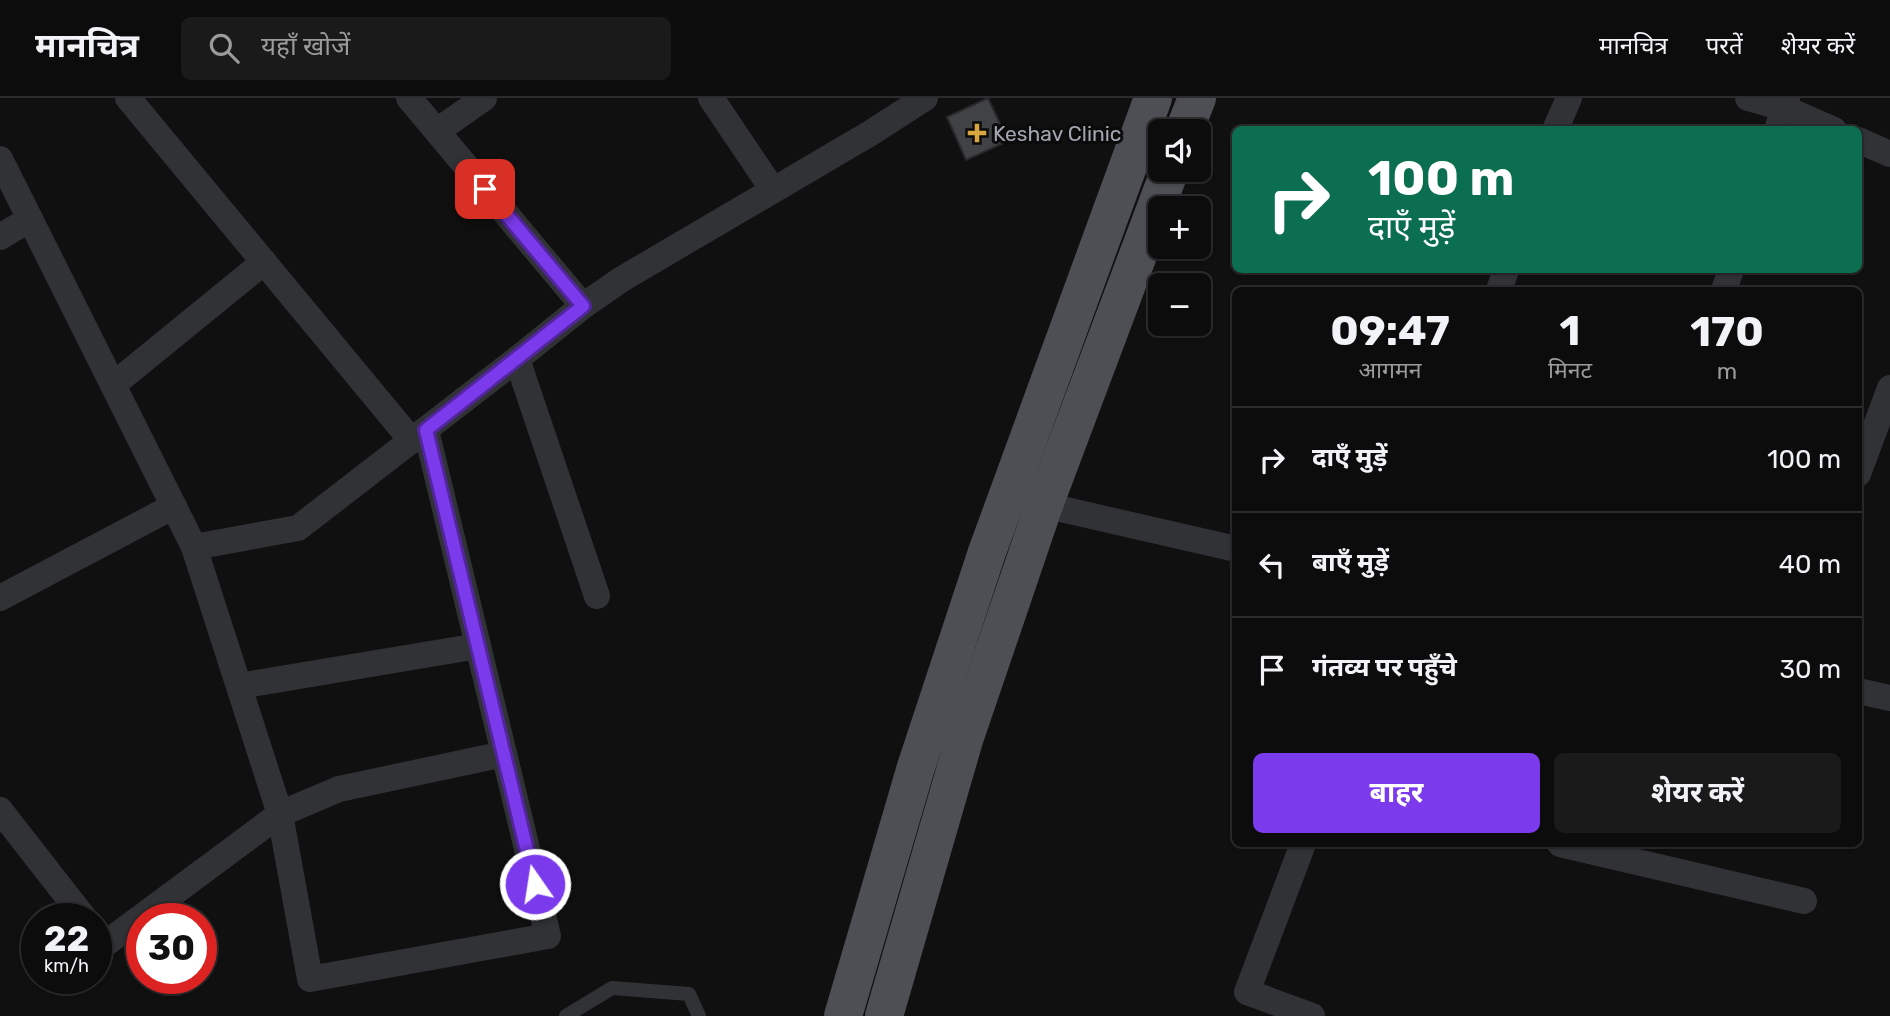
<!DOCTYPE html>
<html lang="hi">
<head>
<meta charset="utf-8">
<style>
	:root { --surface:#0c0c0d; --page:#1a1a1b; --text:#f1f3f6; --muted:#9a9b9d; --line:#2c2c2e; --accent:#7c3aed }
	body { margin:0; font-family:Rubik,"Noto Sans Devanagari",sans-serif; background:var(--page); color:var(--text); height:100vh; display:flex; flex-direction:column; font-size:26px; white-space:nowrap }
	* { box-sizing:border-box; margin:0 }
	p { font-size:23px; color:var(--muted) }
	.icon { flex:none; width:38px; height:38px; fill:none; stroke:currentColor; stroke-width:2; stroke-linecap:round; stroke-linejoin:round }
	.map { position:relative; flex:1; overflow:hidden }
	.sheet { position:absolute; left:1232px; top:189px; width:630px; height:560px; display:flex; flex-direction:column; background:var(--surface); border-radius:10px; box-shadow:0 2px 5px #0004,0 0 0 2px var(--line) }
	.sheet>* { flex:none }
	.banner { position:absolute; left:1232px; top:28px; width:630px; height:147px; border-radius:10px; box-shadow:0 2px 5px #0004,0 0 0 2px var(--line); background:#0b6e4f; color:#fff; overflow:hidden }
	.fabs { position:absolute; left:1148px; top:21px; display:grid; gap:14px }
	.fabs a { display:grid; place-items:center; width:63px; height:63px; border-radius:10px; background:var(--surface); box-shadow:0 2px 5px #0004,0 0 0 2px var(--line); font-size:35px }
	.speed { position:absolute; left:21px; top:805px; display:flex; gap:14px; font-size:35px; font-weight:700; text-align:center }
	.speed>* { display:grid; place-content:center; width:91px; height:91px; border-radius:50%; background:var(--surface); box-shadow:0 2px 5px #0004,0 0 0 2px var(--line); line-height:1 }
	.speed small { font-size:18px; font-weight:400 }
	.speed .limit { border:10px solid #d22; background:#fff; color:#111 }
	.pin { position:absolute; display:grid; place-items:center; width:60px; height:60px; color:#fff; margin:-30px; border-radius:14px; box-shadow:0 4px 10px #0006 }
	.me { position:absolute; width:77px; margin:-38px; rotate:347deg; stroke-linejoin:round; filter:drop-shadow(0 0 5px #0008) }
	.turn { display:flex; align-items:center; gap:24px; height:147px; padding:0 21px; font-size:32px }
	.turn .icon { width:91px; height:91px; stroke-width:2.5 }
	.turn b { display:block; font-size:49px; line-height:60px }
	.eta { display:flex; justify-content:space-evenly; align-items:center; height:119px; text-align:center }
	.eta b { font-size:42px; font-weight:700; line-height:49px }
	.action { display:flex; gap:14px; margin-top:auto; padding:14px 21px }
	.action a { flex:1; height:80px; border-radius:10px; background:var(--accent); color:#fff; font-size:28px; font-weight:700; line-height:80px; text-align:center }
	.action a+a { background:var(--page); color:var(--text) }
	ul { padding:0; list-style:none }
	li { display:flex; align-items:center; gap:21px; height:105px; padding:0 21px; border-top:2px solid var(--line) }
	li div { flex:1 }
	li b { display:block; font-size:26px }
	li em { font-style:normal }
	header { display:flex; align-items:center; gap:42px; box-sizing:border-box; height:98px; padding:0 35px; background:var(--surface); border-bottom:2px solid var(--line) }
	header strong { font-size:33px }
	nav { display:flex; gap:38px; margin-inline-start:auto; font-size:24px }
	.search { width:490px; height:63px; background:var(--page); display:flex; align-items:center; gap:18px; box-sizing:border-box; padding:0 24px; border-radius:10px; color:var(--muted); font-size:26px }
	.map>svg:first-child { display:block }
	.building { fill:#414246; stroke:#2a2a2c; stroke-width:2 }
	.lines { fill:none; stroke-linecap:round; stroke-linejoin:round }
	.service { stroke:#313235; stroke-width:14 }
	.minor { stroke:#313235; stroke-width:26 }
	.primary { stroke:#4d4f54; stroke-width:38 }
	.route-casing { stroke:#51269a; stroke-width:18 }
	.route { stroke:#7c3aed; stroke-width:12 }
	.poi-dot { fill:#d9a73f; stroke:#0b0b0c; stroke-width:2.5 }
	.labels { text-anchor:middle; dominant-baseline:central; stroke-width:6; stroke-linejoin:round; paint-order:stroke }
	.poi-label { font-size:21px; fill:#a2a6b0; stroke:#0b0b0c; text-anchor:start }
</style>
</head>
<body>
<header>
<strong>मानचित्र</strong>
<div class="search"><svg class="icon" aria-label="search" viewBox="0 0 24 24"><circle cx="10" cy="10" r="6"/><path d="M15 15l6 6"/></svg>यहाँ खोजें</div>
<nav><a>मानचित्र</a><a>परतें</a><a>शेयर करें</a></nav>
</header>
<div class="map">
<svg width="1890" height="918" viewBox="0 0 1890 918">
	<rect width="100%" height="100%" fill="#101011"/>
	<!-- building -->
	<path class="building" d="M988 0 1008 43 966 62 947 19Z"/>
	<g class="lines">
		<!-- service -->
		<path class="service" d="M566 918 612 890 689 896 699 918"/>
		<!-- minor -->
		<g class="minor">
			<path d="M128 0 412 343"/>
			<path d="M409 0 583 208"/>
			<path d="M711 0 773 92"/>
			<path d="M1748 0 1784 10 1777 32"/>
			<path d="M1787 0 1784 10 1834 32"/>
			<path d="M1555 32 1569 0"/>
			<path d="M437 33 484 0"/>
			<path d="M1858 42 1890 56"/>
			<path d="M0 61 194 449 298 430 517 261 583 208 622 181 869 36 925 0"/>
			<path d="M0 139 30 121"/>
			<path d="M1499 192 1506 172"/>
			<path d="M1724 192 1731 172"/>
			<path d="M517 261 597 498"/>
			<path d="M113 287 264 164"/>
			<path d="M1858 376 1890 290"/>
			<path d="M1044 407 1236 451"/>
			<path d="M194 449 280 716 339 691 504 656"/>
			<path d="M0 500 174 408"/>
			<path d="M239 588 478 548"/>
			<path d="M1858 593 1890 600"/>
			<path d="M0 712 85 821"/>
			<path d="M1303 746 1247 894 1312 918"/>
			<path d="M1560 746 1804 803"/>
			<path d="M96 835 105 846 280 716 310 881 548 838 426 332"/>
		</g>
		<!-- primary -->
		<g class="primary">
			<path d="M1184 33 1197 0"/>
			<path d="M843 918 916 669 987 454 1153 0"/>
			<path d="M884 918 964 642 1044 407 1170 72"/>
		</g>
	</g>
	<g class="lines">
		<!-- route casing -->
		<g class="route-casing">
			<path id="route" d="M485 91 583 208 426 332 535 786"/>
		</g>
		<!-- route -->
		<use href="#route" class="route"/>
	</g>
	<!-- markers -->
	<path class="poi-dot" d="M973.5 24.5h7v7h7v7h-7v7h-7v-7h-7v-7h7z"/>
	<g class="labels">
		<!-- poi labels -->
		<g class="poi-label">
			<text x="993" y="35">Keshav Clinic</text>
		</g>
	</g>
</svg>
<div class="fabs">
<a><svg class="icon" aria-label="sound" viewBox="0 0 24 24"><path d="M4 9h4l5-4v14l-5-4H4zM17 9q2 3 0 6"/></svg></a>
<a>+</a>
<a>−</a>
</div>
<div class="speed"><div>22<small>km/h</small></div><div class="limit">30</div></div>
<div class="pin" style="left:485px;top:91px;background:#d93025"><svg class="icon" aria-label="arrive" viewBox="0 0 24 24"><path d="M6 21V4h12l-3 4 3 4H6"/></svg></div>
<svg class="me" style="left:535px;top:786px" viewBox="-20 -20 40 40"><circle r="17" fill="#7c3aed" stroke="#fff" stroke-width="3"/><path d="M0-11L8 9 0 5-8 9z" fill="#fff"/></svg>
<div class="banner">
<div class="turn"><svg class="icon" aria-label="right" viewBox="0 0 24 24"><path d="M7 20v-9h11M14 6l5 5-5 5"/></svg><div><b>100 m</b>दाएँ मुड़ें</div></div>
</div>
<section class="sheet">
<div class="eta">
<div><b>09:47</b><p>आगमन</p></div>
<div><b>1</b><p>मिनट</p></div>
<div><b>170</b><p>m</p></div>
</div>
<ul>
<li><svg class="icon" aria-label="right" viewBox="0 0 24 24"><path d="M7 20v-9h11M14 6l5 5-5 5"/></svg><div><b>दाएँ मुड़ें</b></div><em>100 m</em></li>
<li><svg class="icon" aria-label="left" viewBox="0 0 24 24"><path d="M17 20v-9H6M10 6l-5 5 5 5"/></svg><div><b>बाएँ मुड़ें</b></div><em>40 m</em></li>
<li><svg class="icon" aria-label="arrive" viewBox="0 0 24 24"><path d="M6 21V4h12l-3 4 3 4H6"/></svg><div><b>गंतव्य पर पहुँचे</b></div><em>30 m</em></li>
</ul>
<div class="action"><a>बाहर</a><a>शेयर करें</a></div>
</section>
</div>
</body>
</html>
